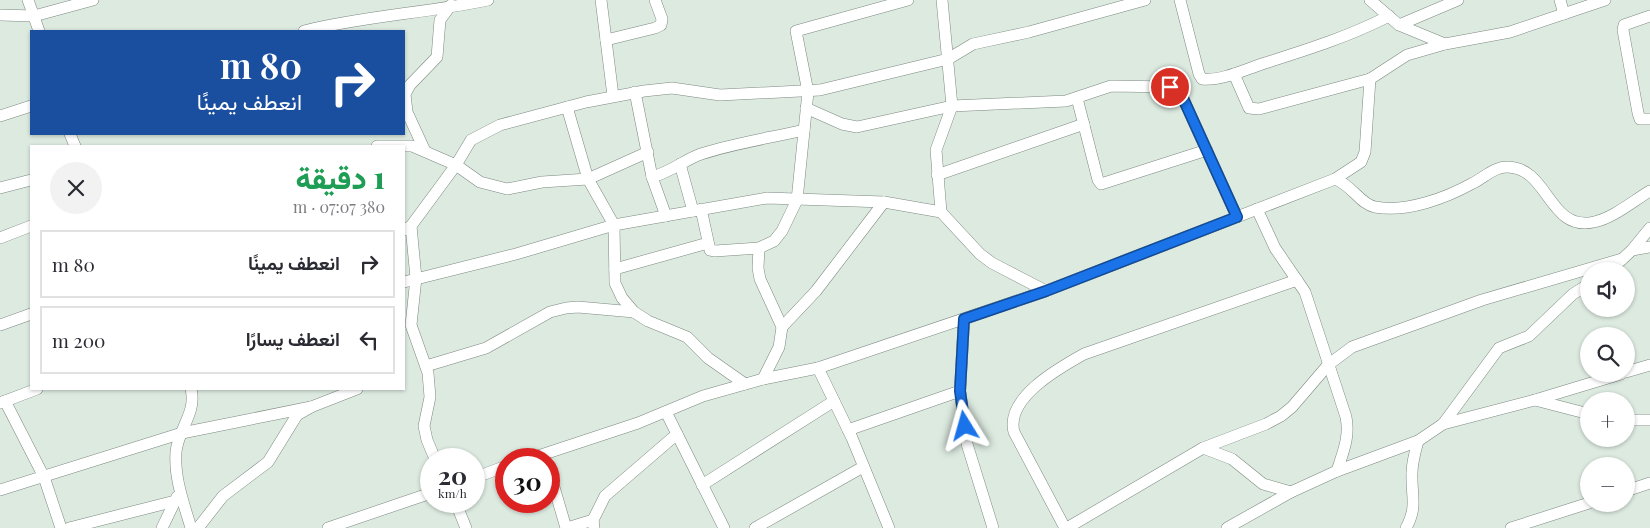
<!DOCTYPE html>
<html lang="ar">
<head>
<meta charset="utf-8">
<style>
	:root { --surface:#fff; --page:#f2f2f3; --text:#2b2b33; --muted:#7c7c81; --line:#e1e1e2 }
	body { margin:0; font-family:"Playfair Display",Vazirmatn,serif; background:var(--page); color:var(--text); direction:rtl; height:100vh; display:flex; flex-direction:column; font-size:19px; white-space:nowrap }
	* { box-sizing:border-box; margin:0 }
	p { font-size:16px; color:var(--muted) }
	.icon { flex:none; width:28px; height:28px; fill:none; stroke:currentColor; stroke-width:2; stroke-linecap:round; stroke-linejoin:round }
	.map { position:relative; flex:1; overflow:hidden; direction:ltr }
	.drawer { position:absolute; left:30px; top:145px; width:375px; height:245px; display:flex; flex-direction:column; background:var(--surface); border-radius:0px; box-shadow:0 1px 4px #0004; direction:rtl }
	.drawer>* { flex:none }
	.guide { position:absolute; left:30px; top:30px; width:375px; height:105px; border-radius:0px; box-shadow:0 1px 4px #0004; direction:rtl; background:#1a4fa0; color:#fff; overflow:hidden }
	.controls { position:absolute; left:1580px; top:262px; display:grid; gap:10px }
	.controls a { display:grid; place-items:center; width:55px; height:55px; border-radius:50%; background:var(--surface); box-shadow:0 1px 4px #0004; font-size:25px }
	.speed { position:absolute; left:420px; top:448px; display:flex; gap:10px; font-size:25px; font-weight:700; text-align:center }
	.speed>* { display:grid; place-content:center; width:65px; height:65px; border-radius:50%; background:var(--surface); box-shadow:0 1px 4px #0004; line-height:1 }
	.speed small { font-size:12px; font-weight:400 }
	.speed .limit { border:8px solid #d22; background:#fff; color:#111 }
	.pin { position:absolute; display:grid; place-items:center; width:42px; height:42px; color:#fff; margin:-21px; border:2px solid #fff; border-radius:50%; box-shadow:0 1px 5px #0007 }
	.me { position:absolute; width:55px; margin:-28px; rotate:352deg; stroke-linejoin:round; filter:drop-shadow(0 0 4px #0008) }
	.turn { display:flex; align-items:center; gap:18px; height:105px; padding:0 20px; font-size:22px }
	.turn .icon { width:65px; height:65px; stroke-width:2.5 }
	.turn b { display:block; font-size:35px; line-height:42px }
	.round { display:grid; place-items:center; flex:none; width:52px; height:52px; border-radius:26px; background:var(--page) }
	.head { display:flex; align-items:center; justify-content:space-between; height:85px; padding:0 20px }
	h1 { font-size:30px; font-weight:800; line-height:38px; color:#1e9e55 }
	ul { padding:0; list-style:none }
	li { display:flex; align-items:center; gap:15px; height:68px; margin:0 10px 8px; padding:0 10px; border:2px solid var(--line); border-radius:0px }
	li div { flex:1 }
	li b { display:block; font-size:19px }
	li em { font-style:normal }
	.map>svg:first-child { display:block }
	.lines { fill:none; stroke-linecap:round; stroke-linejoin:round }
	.minor-casing { stroke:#7d8981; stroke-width:12 }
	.minor { stroke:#fff; stroke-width:11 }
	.route-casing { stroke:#114b97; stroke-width:12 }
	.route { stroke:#1a73e8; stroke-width:9 }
</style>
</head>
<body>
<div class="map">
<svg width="1650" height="528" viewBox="0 0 1650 528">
	<rect width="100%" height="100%" fill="#dceae0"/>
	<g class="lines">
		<!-- minor casing -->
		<g class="minor-casing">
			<g id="minor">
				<path d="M28 0 39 31"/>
				<path d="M601 0 613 96"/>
				<path d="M1180 0 1199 74 1202 79C1221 81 1244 70 1262 64 1306 50 1348 37 1389 16"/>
				<path d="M1370 0 1399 25 1445 44"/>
				<path d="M1560 0 1564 14"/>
				<path d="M0 15 34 16 93 0"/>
				<path d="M1650 16 1624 25 1623 30 1638 113 1640 119H1650"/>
				<path d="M1399 25 1458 0"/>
				<path d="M304 31C364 16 427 13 488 0"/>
				<path d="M606 40 655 28 661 25 662 19 655 0"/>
				<path d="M1234 74 1249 108 1259 109 1370 79 1407 55 1445 44 1510 32 1605 0"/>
				<path d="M635 92 652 177 666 216"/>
				<path d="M1077 98 1098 180 1101 184 1207 150"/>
				<path d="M567 107 588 179 614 225 615 283 622 298 634 312 648 321 687 337 708 358 745 384"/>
				<path d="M806 108 842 124 857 127 952 106 1066 101 1111 86 1170 87 1182 96 1237 217"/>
				<path d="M0 116 31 106"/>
				<path d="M70 134 75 146"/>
				<path d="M377 146H412L456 165 480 182 507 189 542 182 588 179 648 152"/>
				<path d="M425 151 407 112 405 94 410 85 437 57 440 20 451 5"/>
				<path d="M680 164 693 211"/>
				<path d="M937 175 1084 124"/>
				<path d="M652 177C671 172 684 160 701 154 735 143 770 138 804 130"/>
				<path d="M1335 179C1353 186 1360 204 1375 207 1406 213 1446 198 1473 183 1485 177 1494 167 1507 167 1549 167 1548 232 1594 222 1613 218 1633 201 1650 191"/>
				<path d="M0 188 31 180"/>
				<path d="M701 209 710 250 715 251 759 248 774 241 782 231 797 200 808 92 796 31 908 0"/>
				<path d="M1257 209 1275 248 1305 292 1346 417C1350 437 1343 452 1337 471"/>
				<path d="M941 212 936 150 952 106 942 0"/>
				<path d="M411 226 416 278 411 325 428 373 430 397 424 426 427 440 435 459"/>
				<path d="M404 230 411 226 456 165 471 140 500 125 586 102 644 91 672 88 720 95 820 90 948 59 973 44 1029 32 1145 0"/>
				<path d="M0 238 31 226"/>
				<path d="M759 248 758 268 760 279 782 327 779 347 763 379"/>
				<path d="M1632 250 1650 247"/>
				<path d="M1617 264 1632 250 1650 228"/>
				<path d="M615 269 708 243"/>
				<path d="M404 282 516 254 614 225 767 198 884 202 941 212 980 254 992 263 1046 291"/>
				<path d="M964 319 960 391 967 444 993 528"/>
				<path d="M0 325 31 314"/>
				<path d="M782 327 816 291 884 202"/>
				<path d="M426 366 486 348 550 312 566 308 578 307 634 312"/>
				<path d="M818 368 852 438 889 528"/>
				<path d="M1626 372 1650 365"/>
				<path d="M191 389C197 413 178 429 176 452 174 478 184 504 191 528"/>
				<path d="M1535 400 1589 414"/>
				<path d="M5 401 44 477 61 528"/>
				<path d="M0 403 37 389"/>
				<path d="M666 412 724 528"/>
				<path d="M1626 420H1650"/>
				<path d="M1443 424 1499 348 1529 336 1573 294 1589 284"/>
				<path d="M848 430 960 391"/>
				<path d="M1203 448 1232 459 1263 484 1291 492"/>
				<path d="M529 459 638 423 703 396 763 379 818 368 1046 291 1335 179 1361 162 1365 152 1370 79"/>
				<path d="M549 470 566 528"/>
				<path d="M474 478 506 466"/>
				<path d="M702 485 834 401"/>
				<path d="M0 490 182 433 311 407"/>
				<path d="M1626 491 1650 483"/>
				<path d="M455 501 466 528"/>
				<path d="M69 528 175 501"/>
				<path d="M162 528 177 497"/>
				<path d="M198 528 223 496 268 462 297 415 311 407 357 389"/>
				<path d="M328 528 431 493"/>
				<path d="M567 528 593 520"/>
				<path d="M594 528 593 520 605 496 677 434"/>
				<path d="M755 528 863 467"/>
				<path d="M1065 528 1014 432C1005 398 1059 368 1084 354L1297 280"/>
				<path d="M1067 528 1203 448 1266 424 1281 416 1292 407 1328 365 1352 347 1482 300 1622 259"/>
				<path d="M1227 528 1291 492 1337 471 1418 441 1443 424 1535 400 1621 374"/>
				<path d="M1406 528C1418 506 1411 496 1412 473 1412 462 1415 452 1418 441"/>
				<path d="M1511 528 1589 503"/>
			</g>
		</g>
		<!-- minor -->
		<use href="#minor" class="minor"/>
	</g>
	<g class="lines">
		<!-- route casing -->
		<g class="route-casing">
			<path id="route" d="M965 426 960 391 964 319 1046 291 1237 217 1182 96 1170 87"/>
		</g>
		<!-- route -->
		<use href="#route" class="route"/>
	</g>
</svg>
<div class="controls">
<a><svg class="icon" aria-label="sound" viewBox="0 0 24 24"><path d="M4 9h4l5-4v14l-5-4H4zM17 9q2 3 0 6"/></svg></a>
<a><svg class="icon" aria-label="search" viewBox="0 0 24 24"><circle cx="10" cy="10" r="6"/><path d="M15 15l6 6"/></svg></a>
<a>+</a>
<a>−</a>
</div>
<div class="speed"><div>20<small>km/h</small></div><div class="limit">30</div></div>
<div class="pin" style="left:1170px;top:87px;background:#d93025"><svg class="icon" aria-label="arrive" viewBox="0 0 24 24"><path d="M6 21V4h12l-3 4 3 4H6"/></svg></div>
<svg class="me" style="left:965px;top:426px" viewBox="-20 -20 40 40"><path d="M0-17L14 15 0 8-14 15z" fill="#1a73e8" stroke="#fff" stroke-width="4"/></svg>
<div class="guide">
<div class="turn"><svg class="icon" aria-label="right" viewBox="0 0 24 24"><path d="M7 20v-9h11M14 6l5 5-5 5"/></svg><div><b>80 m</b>انعطف يمينًا</div></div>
</div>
<section class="drawer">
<div class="head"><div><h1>1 دقيقة</h1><p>380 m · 07:07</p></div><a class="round"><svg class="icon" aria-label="close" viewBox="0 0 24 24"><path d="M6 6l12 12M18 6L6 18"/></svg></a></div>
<ul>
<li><svg class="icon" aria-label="right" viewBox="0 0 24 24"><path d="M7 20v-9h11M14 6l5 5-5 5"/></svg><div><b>انعطف يمينًا</b></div><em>80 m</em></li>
<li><svg class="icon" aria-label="left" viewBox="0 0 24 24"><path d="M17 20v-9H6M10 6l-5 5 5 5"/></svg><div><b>انعطف يسارًا</b></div><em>200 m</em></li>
</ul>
</section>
</div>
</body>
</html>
